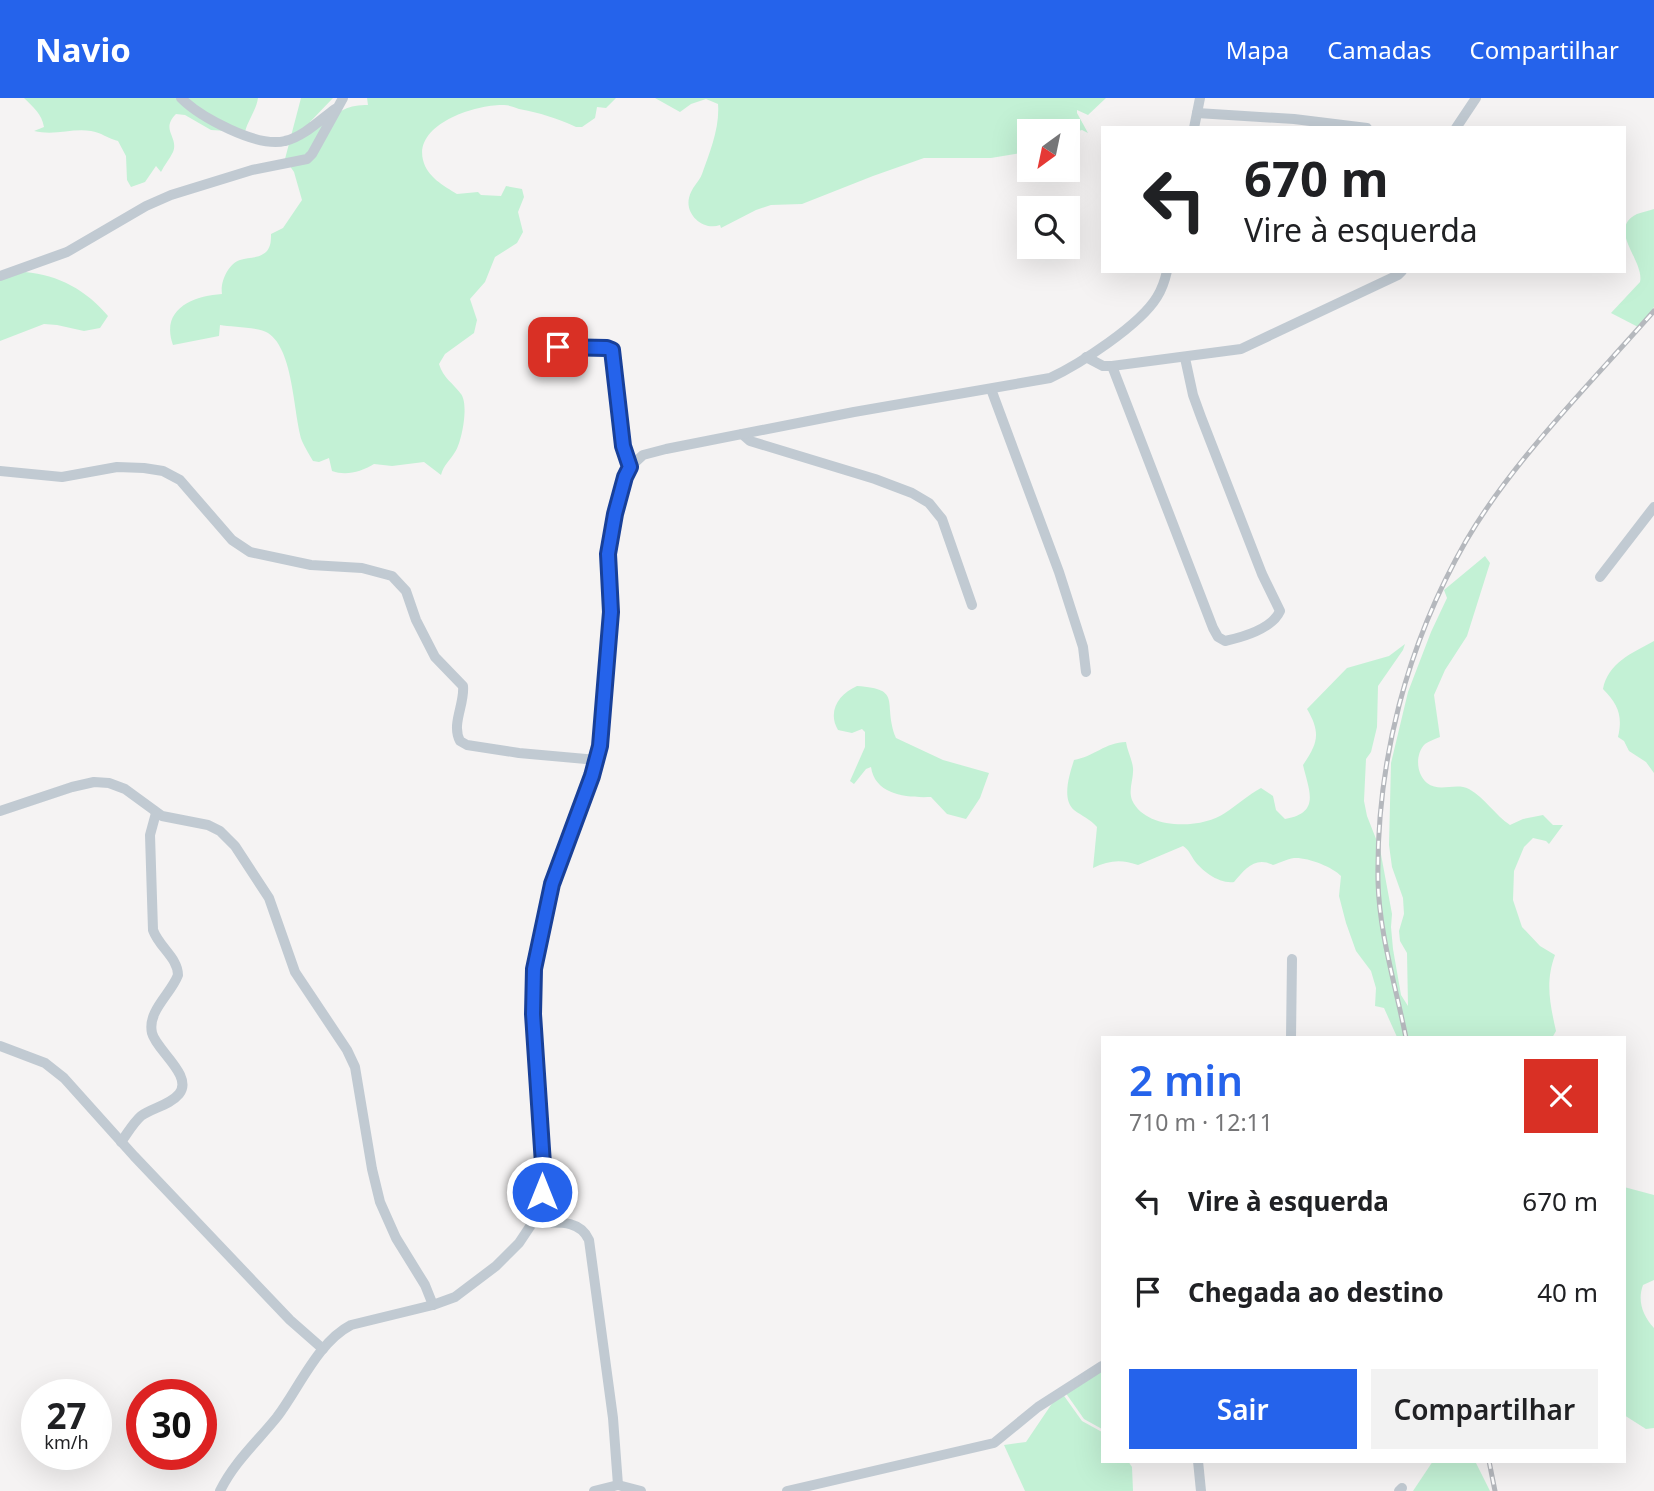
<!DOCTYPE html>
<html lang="pt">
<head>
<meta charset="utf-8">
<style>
	:root { --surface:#fff; --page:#f2f2f2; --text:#202124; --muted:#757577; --accent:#2563eb }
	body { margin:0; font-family:"Noto Sans",sans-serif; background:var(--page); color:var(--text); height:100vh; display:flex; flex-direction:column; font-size:26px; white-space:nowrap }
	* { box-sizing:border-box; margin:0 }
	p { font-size:23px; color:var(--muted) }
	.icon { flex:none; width:38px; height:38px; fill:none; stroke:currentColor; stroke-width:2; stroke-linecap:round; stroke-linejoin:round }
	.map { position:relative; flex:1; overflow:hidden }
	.side { position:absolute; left:1101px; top:938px; width:525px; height:427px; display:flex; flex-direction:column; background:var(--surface); border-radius:0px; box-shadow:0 7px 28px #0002 }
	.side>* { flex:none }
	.guide { position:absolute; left:1101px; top:28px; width:525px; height:147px; border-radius:0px; box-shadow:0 7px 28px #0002; background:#fff; color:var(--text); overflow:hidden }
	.needle { width:46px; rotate:213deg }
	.buttons { position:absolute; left:1017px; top:21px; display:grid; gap:14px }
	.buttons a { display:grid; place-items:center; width:63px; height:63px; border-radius:0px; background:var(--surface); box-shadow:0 7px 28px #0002; font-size:35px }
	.speed { position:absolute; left:21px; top:1281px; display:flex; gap:14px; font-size:35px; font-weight:700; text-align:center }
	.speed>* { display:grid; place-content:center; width:91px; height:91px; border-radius:50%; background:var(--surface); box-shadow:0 7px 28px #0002; line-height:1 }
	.speed small { font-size:18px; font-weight:400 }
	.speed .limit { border:10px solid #d22; background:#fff; color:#111 }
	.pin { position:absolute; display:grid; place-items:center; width:60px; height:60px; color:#fff; margin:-30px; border-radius:14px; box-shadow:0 4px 10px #0006 }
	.me { position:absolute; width:77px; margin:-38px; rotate:0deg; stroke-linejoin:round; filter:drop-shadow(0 0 5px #0008) }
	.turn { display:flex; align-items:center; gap:24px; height:147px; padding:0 28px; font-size:32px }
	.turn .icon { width:91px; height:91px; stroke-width:2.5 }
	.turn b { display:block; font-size:49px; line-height:60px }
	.round { display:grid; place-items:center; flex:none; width:74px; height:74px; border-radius:0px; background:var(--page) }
	.head { display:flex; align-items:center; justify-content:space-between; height:119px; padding:0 28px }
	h1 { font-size:42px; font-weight:600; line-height:52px; color:var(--accent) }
	.button { display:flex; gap:14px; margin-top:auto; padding:14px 28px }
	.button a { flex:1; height:80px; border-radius:0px; background:var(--accent); color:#fff; font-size:28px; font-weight:600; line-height:80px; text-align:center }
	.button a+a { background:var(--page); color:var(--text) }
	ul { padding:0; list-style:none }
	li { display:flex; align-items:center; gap:21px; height:91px; padding:0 28px }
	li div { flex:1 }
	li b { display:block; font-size:26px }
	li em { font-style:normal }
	header { display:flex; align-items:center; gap:42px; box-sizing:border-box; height:98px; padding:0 35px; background:var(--accent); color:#fff }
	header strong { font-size:33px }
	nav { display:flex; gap:38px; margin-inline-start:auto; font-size:24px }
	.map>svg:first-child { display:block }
	.green { fill:#c3f1d5 }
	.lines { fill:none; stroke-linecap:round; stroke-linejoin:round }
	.minor { stroke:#c1cad2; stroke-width:10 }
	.rail-casing { stroke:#b5b8bd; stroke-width:5 }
	.rail { stroke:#fff; stroke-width:2.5; stroke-dasharray:8; stroke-linecap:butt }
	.route-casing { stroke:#184099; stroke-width:18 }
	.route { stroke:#2563eb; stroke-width:12 }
</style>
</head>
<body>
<header>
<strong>Navio</strong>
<nav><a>Mapa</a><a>Camadas</a><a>Compartilhar</a></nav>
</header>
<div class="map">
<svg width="1654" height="1393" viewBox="0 0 1654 1393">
	<rect width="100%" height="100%" fill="#f5f3f3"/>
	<!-- green -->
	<g class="green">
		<path d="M24 0H258C256 13 248 22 245 34L211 32 185 17 176 16C160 32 179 39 173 54 170 61 164 67 161 74L156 68 145 84 131 89 127 82 126 58 118 43C109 41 100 34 91 33 72 30 55 38 34 33L44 29C42 16 33 9 24 0Z"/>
		<path d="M301 0H333L310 24 321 27C337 15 347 6 368 7L367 0H616L606 10 597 9 595 20 582 29H576C557 20 540 15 519 11 514 9 509 7 504 7 476 6 414 26 423 62 427 79 444 88 457 96L478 94 481 97 501 98 506 88 522 91 524 99 518 114 523 134 517 145 495 159 485 184 470 201 477 222 474 235 445 256 439 266C443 280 453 285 461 296 469 306 462 344 455 354 450 363 444 366 441 377L424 364 392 368 374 366C361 374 346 378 332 373L329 360 319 364 313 363C309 356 305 350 302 343 293 315 294 252 268 235 260 229 231 229 220 227L219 238 173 247C160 211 193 198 222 196 220 184 228 166 240 162 249 159 259 161 267 153 271 148 271 142 271 136L283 130 302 102 294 74 285 61Z"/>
		<path d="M655 0H1106L1088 17 1077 12V15L1088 35 1082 32 1068 36V33H1029V52L1021 55 991 60H924L873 78 802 106 771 107 756 112 721 130 720 127C704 133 685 117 689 100 691 90 699 84 702 76 710 54 720 29 718 6L706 1 691 6 680 14Z"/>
		<path d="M1654 111V209L1640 230 1611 215 1640 184C1645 163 1606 131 1637 116 1642 114 1649 113 1654 111Z"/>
		<path d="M25 174C59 177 86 192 108 218L100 230 84 233 57 227 44 226 0 243V177Z"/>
		<path d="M1485 458 1490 465 1467 538 1445 572 1434 597 1440 639C1435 641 1429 643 1425 646 1415 656 1416 676 1427 685 1440 695 1455 684 1469 691 1485 700 1495 717 1510 727L1523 721 1543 717 1553 727H1563L1549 746 1546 743 1533 740 1524 749 1514 773 1513 802 1522 829 1540 848 1555 857C1545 884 1550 906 1556 933L1552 940 1397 939 1384 910 1375 908 1376 890 1371 873 1356 853 1346 825 1339 798 1341 778C1333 769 1307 759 1294 760 1287 761 1279 765 1273 767 1255 758 1245 771 1234 784 1219 786 1202 773 1194 762 1190 756 1189 752 1183 748L1138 767C1122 761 1109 762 1093 770L1097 729C1090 721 1082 718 1074 712 1061 701 1070 675 1074 662 1093 659 1106 644 1126 644 1127 652 1132 661 1133 670 1134 681 1128 691 1132 702 1146 733 1202 731 1225 715 1237 707 1248 697 1261 690L1273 698 1276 712 1285 721C1321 715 1309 693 1303 667 1318 645 1321 635 1307 611L1347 570 1389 558 1405 546 1403 552 1378 588 1377 629 1371 654 1366 661 1364 703 1367 718 1380 751 1392 816 1391 829 1393 851 1401 897 1408 908 1407 855 1400 843 1399 833 1404 816 1403 800 1392 769 1389 747 1391 665 1408 594 1431 534 1447 500 1444 492Z"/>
		<path d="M1654 543V675L1646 664 1629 653 1624 643 1618 639C1623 618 1618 606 1603 591 1608 565 1632 555 1654 543Z"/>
		<path d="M857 588C904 591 882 605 896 640L943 662 989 675 980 700 966 721 947 716 931 699C907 700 875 697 871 669L866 671 854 686 850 683 865 649V634L862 631 852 635 838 632C827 613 839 596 857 588Z"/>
		<path d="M1624 1089 1654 1097V1182L1643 1187C1637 1203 1643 1218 1654 1230V1330L1646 1331 1624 1317Z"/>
		<path d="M1102 1273V1331L1084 1321 1065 1294Z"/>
		<path d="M1062 1295 1082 1323 1102 1334V1363H1128L1132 1369 1133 1393H1025L1004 1347 1026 1344 1053 1304Z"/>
		<path d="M1433 1363H1475L1490 1393H1413Z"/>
	</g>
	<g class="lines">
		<!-- minor -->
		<g class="minor">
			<path d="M181 0C200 19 257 50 285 43 303 39 320 22 335 11"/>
			<path d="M1197 15 1294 21 1367 30"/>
			<path d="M1194 30 1200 0"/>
			<path d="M1456 30 1476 0"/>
			<path d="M0 178 67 154 146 108 171 97 252 72 307 61 312 56 343 0"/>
			<path d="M533 249 607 250 612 252 623 348 630 369"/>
			<path d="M1086 259 1103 268H1112L1241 251 1398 177 1402 173"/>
			<path d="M1112 268 1213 530 1218 539 1225 543C1243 539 1272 531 1280 513L1262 476 1201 319 1193 297 1185 260"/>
			<path d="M991 291 1059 474 1083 549 1086 574"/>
			<path d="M742 336 750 343 875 381 912 395 929 405 942 421 972 507"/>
			<path d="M0 373 62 379 117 369 144 370 163 373 180 382 232 442 250 454 311 467 362 470 392 478 406 493 416 522 435 559 463 588C465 606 451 626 460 643L467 647 519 655 597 662"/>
			<path d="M1600 479 1654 409"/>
			<path d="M0 713 72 689 94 684 109 685 125 691 162 718 208 727 220 733 235 748 269 800 295 874 347 952 355 969 372 1071 380 1104 396 1140 425 1187 433 1207"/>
			<path d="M1291 940 1292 861"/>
			<path d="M0 948 45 965 64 980 134 1058 290 1222 323 1251"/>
			<path d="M121 1044C127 1036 133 1025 141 1018 152 1010 170 1007 179 996 194 978 156 952 152 935 147 913 171 896 178 877 178 860 159 849 153 832L150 737 156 715"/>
			<path d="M534 1125C555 1125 579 1120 589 1142L613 1320 618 1387"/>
			<path d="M1198 1363 1201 1393"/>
			<path d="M220 1393C234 1364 257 1344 277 1319 299 1290 318 1244 351 1227L433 1207 455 1199 496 1168 519 1145 537 1118 543 1081 533 916 534 871 553 786 592 678 599 648 611 514 608 456 615 416 625 379 630 369 643 357 666 351 854 314 1050 280C1080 266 1140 227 1157 199 1162 191 1165 182 1167 173"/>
			<path d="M594 1393 618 1387 641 1393"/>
			<path d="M787 1393 994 1345 1038 1309 1102 1268"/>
			<path d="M1399 1393 1402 1390"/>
		</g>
		<!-- rail casing -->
		<g class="rail-casing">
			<g id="rail">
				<path d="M1406 940C1396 889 1379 835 1378 783 1376 664 1407 546 1466 443 1513 362 1592 284 1654 213"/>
				<path d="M1489 1363 1495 1393"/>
			</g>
		</g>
		<!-- rail -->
		<use href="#rail" class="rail"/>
	</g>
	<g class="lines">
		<!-- route casing -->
		<g class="route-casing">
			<path id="route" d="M542 1094 544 1081 533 916 534 871 552 786 592 678 600 648 611 514 608 456 615 416 625 379 630 369 623 348 612 252 607 250 558 249"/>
		</g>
		<!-- route -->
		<use href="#route" class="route"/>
	</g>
</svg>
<div class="buttons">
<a><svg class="needle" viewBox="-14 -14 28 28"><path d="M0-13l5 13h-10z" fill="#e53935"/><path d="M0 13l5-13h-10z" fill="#757577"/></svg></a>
<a><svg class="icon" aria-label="search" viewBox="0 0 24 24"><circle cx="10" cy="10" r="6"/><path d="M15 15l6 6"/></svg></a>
</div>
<div class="speed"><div>27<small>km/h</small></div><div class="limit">30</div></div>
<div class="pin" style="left:558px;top:249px;background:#d93025"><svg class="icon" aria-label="arrive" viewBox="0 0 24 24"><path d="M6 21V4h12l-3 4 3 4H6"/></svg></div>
<svg class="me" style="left:542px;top:1094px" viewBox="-20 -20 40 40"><circle r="17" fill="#2563eb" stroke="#fff" stroke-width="3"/><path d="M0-11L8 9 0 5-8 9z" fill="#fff"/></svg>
<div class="guide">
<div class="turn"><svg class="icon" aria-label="left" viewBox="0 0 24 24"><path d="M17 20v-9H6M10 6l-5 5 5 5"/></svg><div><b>670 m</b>Vire à esquerda</div></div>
</div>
<section class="side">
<div class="head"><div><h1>2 min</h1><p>710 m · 12:11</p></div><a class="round" style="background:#d93025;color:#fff"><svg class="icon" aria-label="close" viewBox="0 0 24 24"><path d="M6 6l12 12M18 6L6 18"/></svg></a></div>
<ul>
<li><svg class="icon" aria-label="left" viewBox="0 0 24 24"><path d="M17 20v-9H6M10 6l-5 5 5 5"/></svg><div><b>Vire à esquerda</b></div><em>670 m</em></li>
<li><svg class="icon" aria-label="arrive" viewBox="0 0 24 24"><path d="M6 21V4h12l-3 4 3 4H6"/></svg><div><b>Chegada ao destino</b></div><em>40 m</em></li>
</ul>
<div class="button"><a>Sair</a><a>Compartilhar</a></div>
</section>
</div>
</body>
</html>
